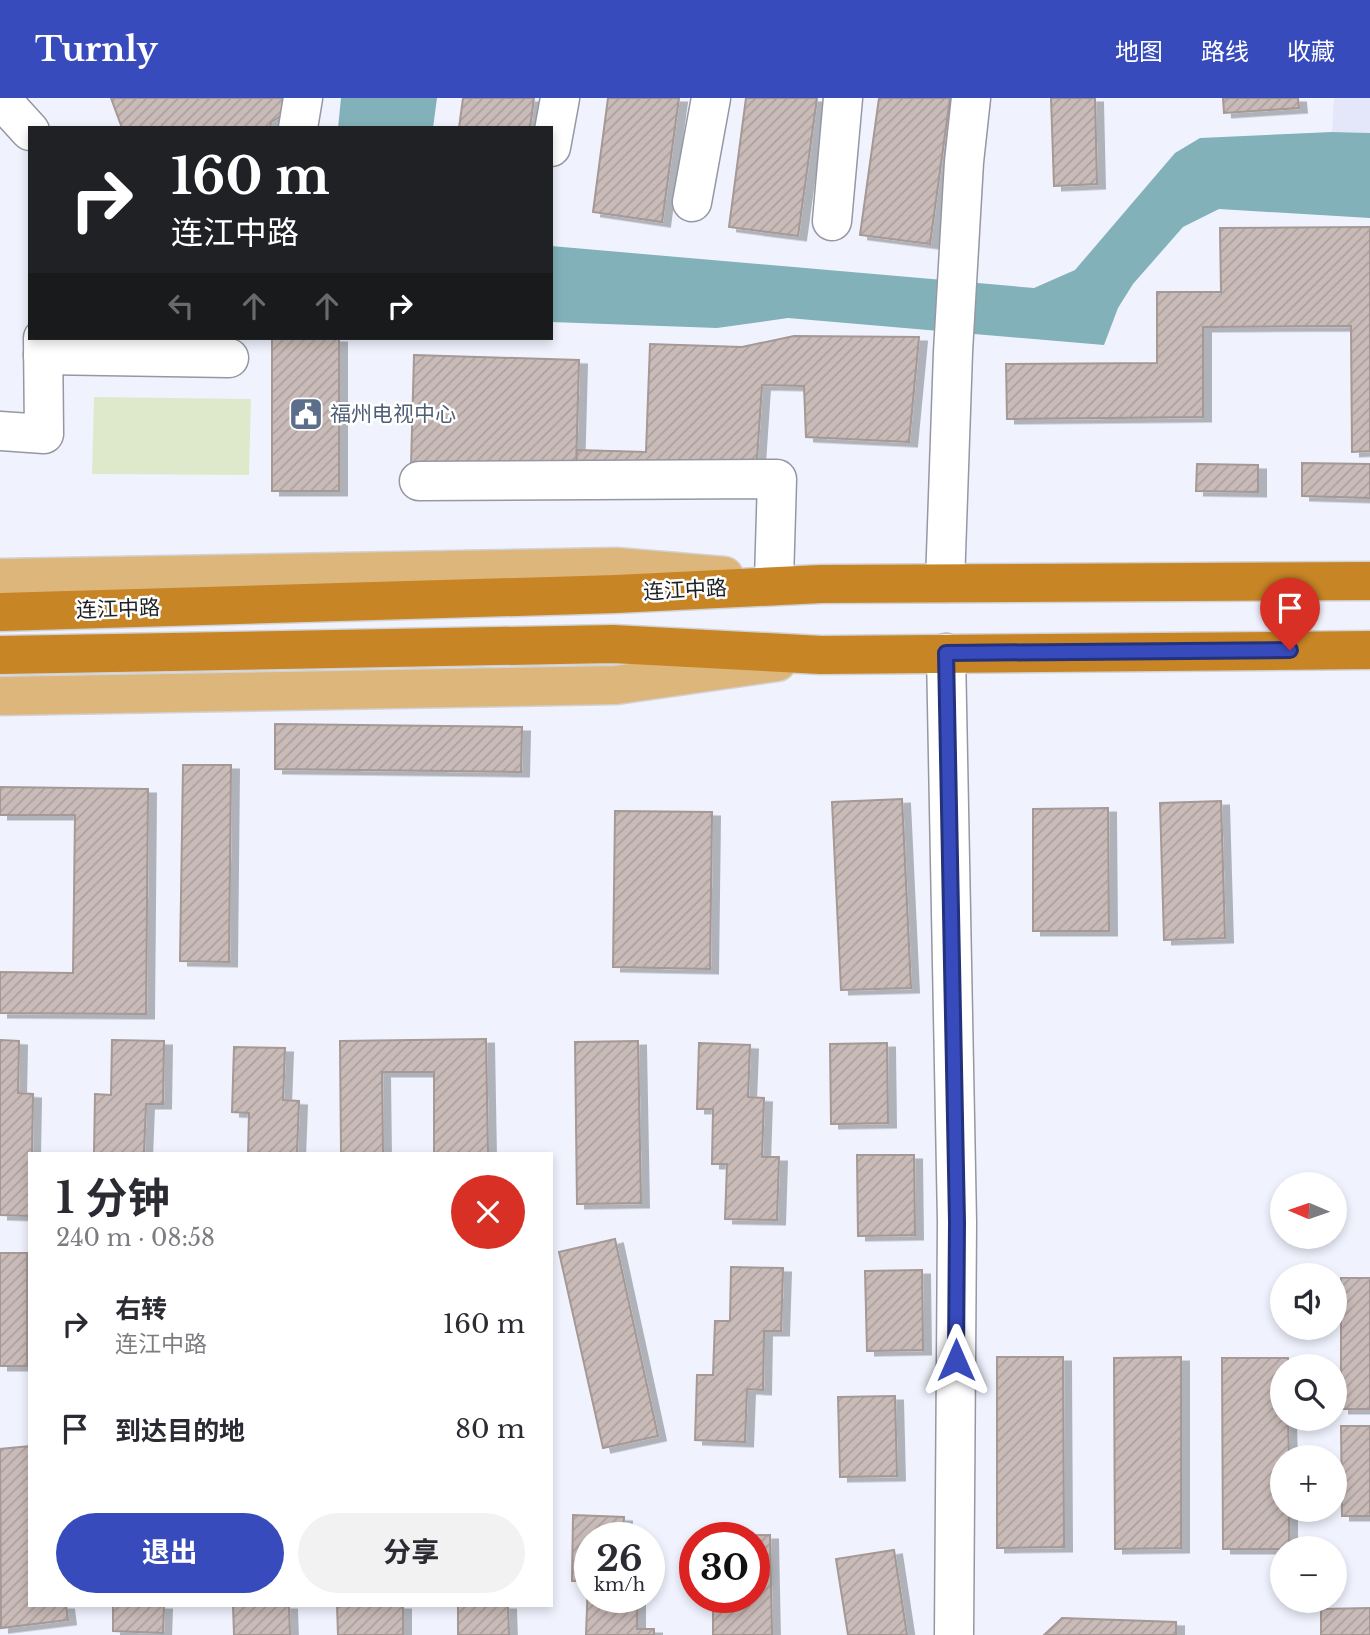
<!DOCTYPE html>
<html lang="zh">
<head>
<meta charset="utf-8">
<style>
	:root { --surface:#fff; --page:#f2f2f3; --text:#2b2b33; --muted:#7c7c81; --accent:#374bbd }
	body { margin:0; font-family:"Libre Baskerville","Noto Sans SC",serif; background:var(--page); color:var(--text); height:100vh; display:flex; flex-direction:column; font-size:26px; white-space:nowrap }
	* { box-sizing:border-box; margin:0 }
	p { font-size:23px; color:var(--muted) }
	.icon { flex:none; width:38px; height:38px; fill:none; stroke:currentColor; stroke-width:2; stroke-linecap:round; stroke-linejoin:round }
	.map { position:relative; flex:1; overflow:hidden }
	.sheet { position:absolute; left:28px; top:1054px; width:525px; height:455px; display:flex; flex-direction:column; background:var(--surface); border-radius:0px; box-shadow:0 4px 10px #0003 }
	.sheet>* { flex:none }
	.hud { position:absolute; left:28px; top:28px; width:525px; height:214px; border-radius:0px; box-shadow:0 4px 10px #0003; background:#202124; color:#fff; overflow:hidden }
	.needle { width:46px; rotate:272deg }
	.fabs { position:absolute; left:1270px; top:1074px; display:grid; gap:14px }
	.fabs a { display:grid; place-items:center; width:77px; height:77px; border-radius:50%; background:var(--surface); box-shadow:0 4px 10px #0003; font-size:35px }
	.speed { position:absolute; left:574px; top:1424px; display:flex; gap:14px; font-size:35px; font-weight:700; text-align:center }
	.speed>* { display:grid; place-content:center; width:91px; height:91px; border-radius:50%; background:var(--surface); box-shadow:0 4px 10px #0003; line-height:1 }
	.speed small { font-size:18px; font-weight:400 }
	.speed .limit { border:10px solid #d22; background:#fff; color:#111 }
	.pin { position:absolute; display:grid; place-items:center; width:60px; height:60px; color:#fff; margin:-72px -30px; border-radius:50% 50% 50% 0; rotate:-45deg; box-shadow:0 0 7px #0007 }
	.pin .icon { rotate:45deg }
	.me { position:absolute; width:77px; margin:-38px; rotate:0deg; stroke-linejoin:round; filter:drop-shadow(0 0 5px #0008) }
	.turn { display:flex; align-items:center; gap:24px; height:147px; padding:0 28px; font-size:32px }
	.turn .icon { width:91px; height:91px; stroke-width:2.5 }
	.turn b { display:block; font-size:49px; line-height:60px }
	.lanes { display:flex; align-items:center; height:66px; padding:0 28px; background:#0003; justify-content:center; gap:35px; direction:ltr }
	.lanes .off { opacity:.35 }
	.round { display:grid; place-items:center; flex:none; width:74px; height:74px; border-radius:37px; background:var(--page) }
	.overview { display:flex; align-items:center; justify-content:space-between; height:119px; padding:0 28px }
	h1 { font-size:42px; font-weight:700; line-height:52px }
	.button { display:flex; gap:14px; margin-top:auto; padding:14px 28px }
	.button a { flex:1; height:80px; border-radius:42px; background:var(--accent); color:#fff; font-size:28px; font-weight:700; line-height:80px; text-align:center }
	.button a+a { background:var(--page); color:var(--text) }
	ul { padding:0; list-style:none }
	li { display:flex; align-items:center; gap:21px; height:105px; padding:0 28px }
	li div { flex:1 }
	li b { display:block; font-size:26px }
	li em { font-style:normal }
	header { display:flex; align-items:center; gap:42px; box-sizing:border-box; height:98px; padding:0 35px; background:var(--accent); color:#fff }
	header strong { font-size:33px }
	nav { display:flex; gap:38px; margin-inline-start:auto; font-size:24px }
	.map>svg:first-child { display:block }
	.built { fill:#e4e7fa }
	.pitch { fill:#dee9cc }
	.water { fill:#82b1b9 }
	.building { fill:url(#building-hatch); stroke:#a59895; stroke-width:2; filter:url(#shadow) }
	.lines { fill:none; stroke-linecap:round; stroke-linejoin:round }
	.minor-casing { stroke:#9597a2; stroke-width:41 }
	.major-casing { stroke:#d2d2d3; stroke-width:41 }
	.highway-casing { stroke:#d2d2d3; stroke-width:41 }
	.minor { stroke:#fff; stroke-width:38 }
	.major { stroke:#ddb67c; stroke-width:38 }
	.highway { stroke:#c78525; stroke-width:38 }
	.route-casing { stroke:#24317b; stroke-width:18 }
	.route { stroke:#374bbd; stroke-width:12 }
	.labels { text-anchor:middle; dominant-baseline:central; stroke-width:5; stroke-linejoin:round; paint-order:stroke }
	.service-label { font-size:21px; fill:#4e5e75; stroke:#fff; text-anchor:start }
	.street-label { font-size:21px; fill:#1f2024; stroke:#fff }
</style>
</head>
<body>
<header>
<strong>Turnly</strong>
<nav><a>地图</a><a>路线</a><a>收藏</a></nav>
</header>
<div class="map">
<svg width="1370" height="1537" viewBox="0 0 1370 1537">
	<defs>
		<pattern id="building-hatch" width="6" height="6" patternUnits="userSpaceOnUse" patternTransform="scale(1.75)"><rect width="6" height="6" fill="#c9bbb8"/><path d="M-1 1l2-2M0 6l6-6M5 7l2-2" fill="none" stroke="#aca09e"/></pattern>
		<filter id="shadow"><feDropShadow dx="8" dy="4.5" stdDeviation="0" flood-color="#0004"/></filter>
	</defs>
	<rect width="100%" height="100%" fill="#f0f3fe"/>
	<!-- built -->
	<path class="built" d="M1334 0H1370V35L1332 34Z"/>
	<!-- pitch -->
	<path class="pitch" d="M94 299 251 301 249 377 92 376Z"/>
	<!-- water -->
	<g class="water">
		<path d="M341 0H437L433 30H338Z"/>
		<path d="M1332 34 1370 35V120L1219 111 1183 129 1133 186 1118 210 1104 247 788 220 717 230 551 224V148L1034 190 1075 172 1175 55 1200 40Z"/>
	</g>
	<!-- building -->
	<g class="building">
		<path d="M111 0H289L291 12 271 24 270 30H122Z"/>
		<path d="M463 0H534L530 30H459Z"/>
		<path d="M608 0H679L662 124 593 114Z"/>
		<path d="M746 0H817L798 138 729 129Z"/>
		<path d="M879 0H950L930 146 860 137Z"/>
		<path d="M1051 0H1095L1097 86 1054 88Z"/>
		<path d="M1223 0H1298L1299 10 1224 15Z"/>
		<path d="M1370 129V353L1352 354 1351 228 1203 229V319L1007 321 1006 266 1157 265V194H1221L1220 130Z"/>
		<path d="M794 238 919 239 909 344 806 339 804 288 762 287 756 376 576 372 577 352 646 354 650 246 742 249Z"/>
		<rect x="272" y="240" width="67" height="153"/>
		<path d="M414 257 579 262 576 372 411 368Z"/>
		<path d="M1302 365 1370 366V400L1302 398Z"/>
		<path d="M1197 366 1258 367V394L1196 393Z"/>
		<path d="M275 626 522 629 521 674 275 671Z"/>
		<path d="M183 667H231L229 864 180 863Z"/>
		<path d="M0 689 148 691 146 916 0 915V874L73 875 75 717H0Z"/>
		<path d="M902 701 911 890 841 892 832 704Z"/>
		<path d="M1221 703 1225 840 1164 842 1160 705Z"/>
		<path d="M1108 710 1109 833H1033V711Z"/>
		<path d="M615 713 712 714 710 871 613 869Z"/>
		<path d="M486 941 488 1055H434V974H382L383 1055H341L340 943Z"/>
		<path d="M0 942 19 943 18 995 33 996 32 1055H42H30V1118L0 1117Z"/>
		<path d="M112 942 164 943 163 1006H146L144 1055H94L95 996 111 997Z"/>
		<path d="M638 943 641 1105 577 1106 575 944Z"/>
		<path d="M699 945 750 947 748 999 764 1000 762 1059H779L777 1122 725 1121 727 1066H712L713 1011H697Z"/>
		<path d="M887 945 888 1025 831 1026 830 946Z"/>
		<path d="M234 949 285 950 283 1002 299 1003 297 1055H248L249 1015 232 1014Z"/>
		<path d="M857 1057H914L915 1137 858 1138Z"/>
		<path d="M615 1141 658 1338 603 1350 559 1154Z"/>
		<rect x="0" y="1155" width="27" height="113"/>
		<path d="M731 1169 783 1170 781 1233H764L763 1292 747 1291 745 1344 695 1342 697 1277H713L715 1223H730Z"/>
		<path d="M922 1172 923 1252 867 1253 865 1173Z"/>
		<rect x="1341" y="1180" width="29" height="131"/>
		<path d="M997 1259H1063L1064 1449 997 1450Z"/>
		<path d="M1181 1259V1450L1115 1451 1114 1260Z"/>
		<path d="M1222 1260H1288V1269H1283V1321H1288L1289 1360H1283V1412H1289V1451H1223Z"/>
		<path d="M895 1298 897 1378 840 1379 838 1299Z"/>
		<path d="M1341 1328H1370V1418H1342Z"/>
		<path d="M30 1348V1507H66L68 1522 1 1530 0 1351Z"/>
		<path d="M573 1417 624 1419 623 1440H590V1500H637V1531H654V1537H586L588 1483H572Z"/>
		<path d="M770 1437 772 1537H713V1500H754V1440L712 1438Z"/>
		<path d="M894 1452 907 1537H848L836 1461Z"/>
		<path d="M113 1507H164L163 1535 113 1533Z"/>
		<path d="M233 1507H289L290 1537H234Z"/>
		<path d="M337 1507H403V1537H338Z"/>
		<path d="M458 1507H508L509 1537H458Z"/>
		<path d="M1370 1510V1537H1321V1511Z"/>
		<path d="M1062 1520 1176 1524V1537H1044Z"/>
	</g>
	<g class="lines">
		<!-- minor casing -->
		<g class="minor-casing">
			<g id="minor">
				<path d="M0 0 30 33"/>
				<path d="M298 30 303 0"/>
				<path d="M551 49 560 0"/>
				<path d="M692 104 711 0"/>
				<path d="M832 123 843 0"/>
				<path d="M43 257 229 260"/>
				<path d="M0 333 44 336 43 240"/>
				<path d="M419 383 777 381 774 482"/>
				<path d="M945 485 953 254 964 64 971 0"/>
				<path d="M946 555 957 1124 954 1537"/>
			</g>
		</g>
		<!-- major casing -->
		<g class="major-casing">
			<g id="major">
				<path d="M0 480 616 469 724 478"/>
				<path d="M0 598 616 587 777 564"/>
			</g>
		</g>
		<!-- highway casing -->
		<g class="highway-casing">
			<g id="highway">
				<path d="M0 514 616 496 821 486 1370 483"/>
				<path d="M0 557 613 546 821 557 1370 552"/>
			</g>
		</g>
		<!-- minor -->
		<use href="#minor" class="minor"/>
		<!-- major -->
		<use href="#major" class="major"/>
		<!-- highway -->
		<use href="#highway" class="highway"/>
	</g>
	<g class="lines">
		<!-- route casing -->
		<g class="route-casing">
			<path id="route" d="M956 1262 957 1124 946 555 1290 552"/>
		</g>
		<!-- route -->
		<use href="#route" class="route"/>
	</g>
	<!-- icons -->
	<defs>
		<g id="civic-square" transform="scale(1.75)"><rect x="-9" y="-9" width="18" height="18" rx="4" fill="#5c6f8a" stroke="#fff"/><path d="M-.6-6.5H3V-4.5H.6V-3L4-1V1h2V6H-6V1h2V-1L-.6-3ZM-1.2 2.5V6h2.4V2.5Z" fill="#fff"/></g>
	</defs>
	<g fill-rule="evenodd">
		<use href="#civic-square" x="306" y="316"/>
	</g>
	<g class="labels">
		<!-- service labels -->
		<g class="service-label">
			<text x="330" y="316">福州电视中心</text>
		</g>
		<!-- street labels -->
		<g class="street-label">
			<text transform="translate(685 492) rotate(-3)">连江中路</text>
			<text transform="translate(118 511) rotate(-2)">连江中路</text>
		</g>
	</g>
</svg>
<div class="fabs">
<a><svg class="needle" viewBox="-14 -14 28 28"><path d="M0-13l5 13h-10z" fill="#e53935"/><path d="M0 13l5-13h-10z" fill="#7c7c81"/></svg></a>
<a><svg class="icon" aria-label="sound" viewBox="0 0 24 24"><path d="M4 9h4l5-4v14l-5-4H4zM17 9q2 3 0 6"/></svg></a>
<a><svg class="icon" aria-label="search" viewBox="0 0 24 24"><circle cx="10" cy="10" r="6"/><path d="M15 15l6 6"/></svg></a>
<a>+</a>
<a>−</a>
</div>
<div class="speed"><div>26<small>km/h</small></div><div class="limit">30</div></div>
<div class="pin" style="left:1290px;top:552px;background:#d93025"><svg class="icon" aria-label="arrive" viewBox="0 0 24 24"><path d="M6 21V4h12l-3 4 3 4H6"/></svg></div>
<svg class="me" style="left:956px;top:1262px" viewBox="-20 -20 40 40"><path d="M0-17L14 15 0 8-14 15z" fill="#374bbd" stroke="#fff" stroke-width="4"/></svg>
<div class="hud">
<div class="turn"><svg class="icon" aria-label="right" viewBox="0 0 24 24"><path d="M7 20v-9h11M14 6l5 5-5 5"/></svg><div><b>160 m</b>连江中路</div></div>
<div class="lanes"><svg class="icon off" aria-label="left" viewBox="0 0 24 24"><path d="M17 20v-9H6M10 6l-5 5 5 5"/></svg><svg class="icon off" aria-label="ahead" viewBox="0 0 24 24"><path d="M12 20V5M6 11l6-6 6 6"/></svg><svg class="icon off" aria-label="ahead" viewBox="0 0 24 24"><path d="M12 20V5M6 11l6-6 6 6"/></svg><svg class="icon" aria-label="right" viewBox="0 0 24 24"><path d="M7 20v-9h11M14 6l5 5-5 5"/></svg></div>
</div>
<section class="sheet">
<div class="overview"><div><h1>1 分钟</h1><p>240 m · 08:58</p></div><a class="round" style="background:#d93025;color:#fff"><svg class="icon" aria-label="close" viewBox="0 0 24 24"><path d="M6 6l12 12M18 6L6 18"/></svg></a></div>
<ul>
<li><svg class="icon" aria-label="right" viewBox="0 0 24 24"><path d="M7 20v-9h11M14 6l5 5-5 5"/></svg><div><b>右转</b><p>连江中路</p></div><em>160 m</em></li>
<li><svg class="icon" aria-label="arrive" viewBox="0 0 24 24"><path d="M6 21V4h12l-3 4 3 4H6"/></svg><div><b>到达目的地</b></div><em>80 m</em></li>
</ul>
<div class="button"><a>退出</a><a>分享</a></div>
</section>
</div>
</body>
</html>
